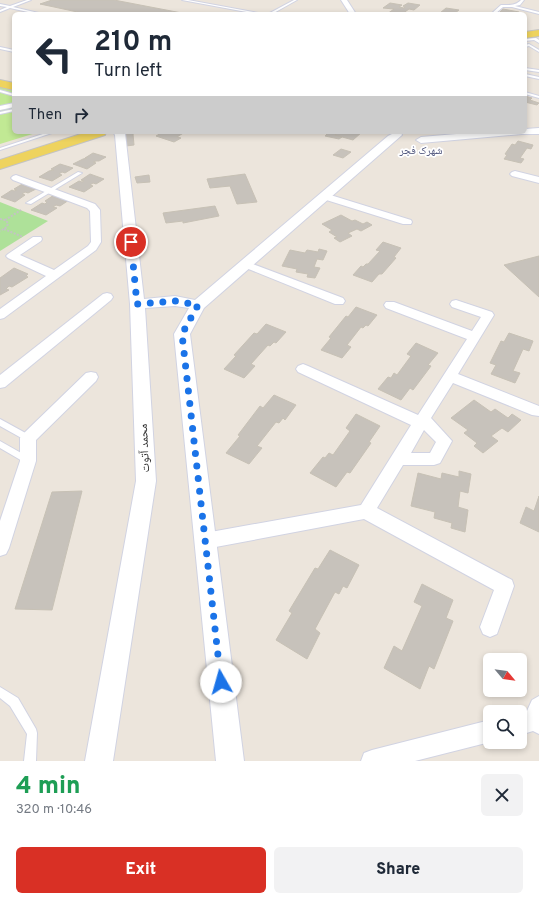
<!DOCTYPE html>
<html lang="en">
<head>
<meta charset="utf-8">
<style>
  body { margin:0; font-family:Overpass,"Noto Naskh Arabic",sans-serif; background:#f2f2f3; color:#1f2937; height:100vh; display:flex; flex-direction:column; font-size:15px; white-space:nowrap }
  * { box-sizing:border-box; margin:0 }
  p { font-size:13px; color:#747a83 }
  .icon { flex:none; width:22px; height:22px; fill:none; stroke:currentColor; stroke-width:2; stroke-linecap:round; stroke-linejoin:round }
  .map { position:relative; height:761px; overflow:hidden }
  .panel { display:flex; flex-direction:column; background:#fff; flex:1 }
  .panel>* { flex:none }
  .hud { position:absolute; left:12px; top:12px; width:515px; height:122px; border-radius:6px; box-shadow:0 2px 6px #0003; background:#fff; color:#1f2937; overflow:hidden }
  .needle { width:26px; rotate:119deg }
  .tools { position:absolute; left:483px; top:653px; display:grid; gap:8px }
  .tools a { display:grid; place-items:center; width:44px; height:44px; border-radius:6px; background:#fff; box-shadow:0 2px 6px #0003; font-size:20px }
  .pin { position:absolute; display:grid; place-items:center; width:34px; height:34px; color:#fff; margin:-17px; border:2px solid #fff; border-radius:50%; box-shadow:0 1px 4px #0007 }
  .me { position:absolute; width:44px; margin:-22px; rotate:353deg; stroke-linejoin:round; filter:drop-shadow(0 0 3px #0008) }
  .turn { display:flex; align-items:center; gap:14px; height:84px; padding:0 16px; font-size:18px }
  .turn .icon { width:52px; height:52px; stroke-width:2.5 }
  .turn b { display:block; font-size:28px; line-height:34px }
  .then { display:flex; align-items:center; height:38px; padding:0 16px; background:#0003; gap:8px; font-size:15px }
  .round { display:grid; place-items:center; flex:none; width:42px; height:42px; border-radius:6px; background:#f2f2f3 }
  .head { display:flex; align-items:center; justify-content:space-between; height:68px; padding:0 16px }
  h1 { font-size:24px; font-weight:800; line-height:30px; color:#1e9e55 }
  .cta { display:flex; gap:8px; margin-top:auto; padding:8px 16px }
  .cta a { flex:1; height:46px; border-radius:6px; background:#d93025; color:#fff; font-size:16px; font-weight:800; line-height:46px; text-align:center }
  .cta a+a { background:#f2f2f3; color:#1f2937 }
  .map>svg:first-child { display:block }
</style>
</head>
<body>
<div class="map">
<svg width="539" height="761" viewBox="0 0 539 761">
  <rect width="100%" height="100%" fill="#ece5dc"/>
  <!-- green -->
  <polygon fill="#aee199" points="0,202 48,221 0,251"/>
  <!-- pitch -->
  <polygon fill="#c1e994" points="0,86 14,89 14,132 39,132 0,144"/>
  <!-- building -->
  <g fill="#c7c2bb" stroke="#c7c1b5">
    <polygon points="52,0 114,0 187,14 87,14 40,4"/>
    <polygon points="390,3 402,5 399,7 404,8 405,7 403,6 408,3 420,5 414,10 409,9 402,14 387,14 394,9 383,8"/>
    <polygon points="446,8 459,10 455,13 466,14 444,14 440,13"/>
    <polygon points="503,9 519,12 517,14 498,14"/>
    <polygon points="525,96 532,98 530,100 539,103 537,105 525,102"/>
    <polygon points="125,132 136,132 133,134 134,145 126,146"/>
    <polygon points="163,132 166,133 185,132 177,137 181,138 174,142 156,136"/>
    <polygon points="324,132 338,132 335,135 342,137 339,139 325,136 328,133"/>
    <polygon points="338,132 362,132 353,140 335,135"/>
    <polygon points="518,141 533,145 531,149 527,148 520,158 524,159 521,163 504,159 507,155 505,154 512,144 515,145"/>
    <polygon points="341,149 351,152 343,158 333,155"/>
    <polygon points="93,153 106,157 99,161 96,161 93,162 96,163 87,169 73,164 83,159 87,158 85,158"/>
    <polygon points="60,164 73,168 65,173 62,172 59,174 62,175 52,181 39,177 49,171 54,170 51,169"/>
    <polygon points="90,174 104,179 96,184 93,183 90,185 93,186 84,192 69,187 79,181 82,182 84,181 81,180"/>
    <polygon points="245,174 257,202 237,204 230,186 210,188 207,179"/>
    <polygon points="149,175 150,182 137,183 135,177"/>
    <polygon points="24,183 38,188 28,193 25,192 22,194 25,195 15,202 1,197 12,190 14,191 17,190 14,189"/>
    <polygon points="54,195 69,200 60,206 56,205 53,207 57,208 46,215 31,210 42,203 45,204 47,202 45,201"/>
    <polygon points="215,206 219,216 183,223 183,221 166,223 163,213"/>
    <polygon points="341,215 352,221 355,220 363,224 367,222 372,225 361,231 357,229 348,233 352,236 340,242 334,238 337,237 329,232 332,230 322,224"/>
    <polygon points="383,242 401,248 394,257 396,258 382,274 379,274 372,282 353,275 361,266 363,267 366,264 368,264 380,251 376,250"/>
    <polygon points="319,249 327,251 323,260 317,259 314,267 320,268 315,278 307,277 308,274 296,272 297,269 282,266 290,250 305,253 307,250 318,252"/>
    <polygon points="539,256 539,297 504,265"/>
    <polygon points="14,268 28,274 26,276 28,277 12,287 9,286 6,289 9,290 0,295 0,278"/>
    <polygon points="356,307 377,315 368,326 366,325 363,328 361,327 347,345 351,347 342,358 321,350 331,338 329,337 346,316 348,317"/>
    <polygon points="266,324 286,332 276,343 274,342 270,346 268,345 251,364 255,366 244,378 224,369 236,356 234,355 254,333 257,334"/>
    <polygon points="509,333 533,341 529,351 523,349 513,371 520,373 515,383 491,374 496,365 490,363 501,341 504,342"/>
    <polygon points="416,343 438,353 428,365 431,366 413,390 410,388 401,400 378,389 388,377 391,378 394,373 397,375 411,356 407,354"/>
    <polygon points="274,395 296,405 285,420 283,418 279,423 276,422 257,446 262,448 249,464 226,453 240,436 238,435 260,406 263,408"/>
    <polygon points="474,400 491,412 495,409 508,418 512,414 521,420 508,432 502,428 491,436 498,441 483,453 474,446 477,443 464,433 468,430 451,418"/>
    <polygon points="356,414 380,426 369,442 371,443 350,473 347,472 336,487 310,473 323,457 325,458 329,453 333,455 350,431 346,428"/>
    <polygon points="459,471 471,474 468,493 460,491 458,507 468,510 465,532 451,528 452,523 434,518 435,512 411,506 418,473 441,479 442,473 459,477"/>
    <polygon points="82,491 52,610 15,609 52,492"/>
    <polygon points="539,496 539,532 520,523 526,507 534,511"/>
    <polygon points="330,550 359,565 347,588 343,586 339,594 335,592 315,629 320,633 307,659 276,640 292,613 289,611 315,568 318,569"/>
    <polygon points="422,584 453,600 446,618 453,621 434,669 429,666 420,689 384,668 394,646 402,651 422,606 414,602"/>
  </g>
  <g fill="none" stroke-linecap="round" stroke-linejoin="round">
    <!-- service casing -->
    <g stroke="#d1d3e2" stroke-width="2">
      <g id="service">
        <polygon points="27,0 31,0 13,7 43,14 37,14 10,8 0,12 0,10 7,7 0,6 0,4 10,6"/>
        <polygon points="182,0 188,0 264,14 257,14"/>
        <polygon points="294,0 297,0 272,14 268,14"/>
        <path d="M 521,0 L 524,0 L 520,5 L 515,6 L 539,12 L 539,14 L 512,7 L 503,7 L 495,14 L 491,14 L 501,5 C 509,5 515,6 521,0 Z"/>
        <polygon points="536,38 539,40 539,43 534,40 525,41 525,39"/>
        <polygon points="529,44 539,50 539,52 529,46 525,47 525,45"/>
        <polygon points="0,47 14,50 14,52 0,49"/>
        <polygon points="525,68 539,70 539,72 525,70"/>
        <polygon points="525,74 539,77 539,79 525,76"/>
        <polygon points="0,90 14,94 14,96 0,92"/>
        <polygon points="525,92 539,96 539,98 525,94"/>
        <polygon points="14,109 14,111 0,114 0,112"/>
        <polygon points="49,132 55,132 0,150 0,148"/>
        <polygon points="78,172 82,173 31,204 26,203"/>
        <polygon points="0,419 31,436 32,438 31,440 28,441 25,440 0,426"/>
        <polygon points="0,441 30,458 31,460 30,462 27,463 24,462 0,448"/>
        <polygon points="0,687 18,698 36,729 37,733 36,761 24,761 27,734 10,706 0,698"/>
      </g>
    </g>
    <!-- minor casing -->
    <g stroke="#d1d3e2" stroke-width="2">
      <g id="minor">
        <polygon points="341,0 347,0 356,14 350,14"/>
        <polygon points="14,103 14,107 0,110 0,106"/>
        <polygon points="515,171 539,177 539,183 512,176 510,174 512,172"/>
        <polygon points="16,175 95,204 100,210 101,242 96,250 4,318 0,319 0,309 46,276 8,258 6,256 8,254 33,237 41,237 42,239 41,241 20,255 54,270 88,246 91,242 90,211 87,208 13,180 11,178 13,176"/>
        <polygon points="324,193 411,220 412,222 411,224 403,224 320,198 319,196"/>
        <polygon points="245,261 343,298 345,301 343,304 335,304 241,266 239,264 241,262"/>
        <polygon points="107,293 111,294 113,297 111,300 5,387 0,388 0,375 103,294"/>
        <path d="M 456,300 L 492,312 L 494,315 L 458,374 L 539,406 L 539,416 L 532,415 L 453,383 L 431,418 L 452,441 L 440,463 L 434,465 L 403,465 L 377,508 L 512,580 L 514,586 L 497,634 L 490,637 L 483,634 L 480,627 L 494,590 L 364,519 L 205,549 L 199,547 L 196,541 L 199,535 L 205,533 L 361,505 L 411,425 L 298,372 L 296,369 L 298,366 L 303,364 L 308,366 L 418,415 L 467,339 L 386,308 L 384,305 L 386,302 L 394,302 L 472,331 L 481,317 L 452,307 L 450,304 L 452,301 ZM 424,430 L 436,442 L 430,453 L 411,453 Z"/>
        <polygon points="91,372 96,373 98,377 96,381 36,440 36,461 9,548 6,554 0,556 0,521 20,461 20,438 23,434 86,373"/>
        <polygon points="539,696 539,734 533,731 520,735 520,713 527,711 532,700"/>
        <polygon points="490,720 490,742 415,761 361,761 364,753 372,750"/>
      </g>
    </g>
    <!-- tertiary casing -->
    <g stroke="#d1d3e2" stroke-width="2">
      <g id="tertiary">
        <polygon points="539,128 539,134 522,134 421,143 416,140 421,137 480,132 525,132 525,129"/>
        <polygon points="113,132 125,133 144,299 175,296 195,300 388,136 396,132 401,133 402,135 204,308 190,334 244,761 216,761 174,334 189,308 175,306 145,308 156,481 113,761 85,761 136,481 130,304 115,135"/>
      </g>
    </g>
    <!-- primary casing -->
    <g stroke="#c3c3c3" stroke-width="2">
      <g id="primary">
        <polygon points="539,30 539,36 525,38 525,32"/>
        <polygon points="0,80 14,83 14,90 0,87"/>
        <polygon points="87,132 106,132 105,135 0,169 0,160"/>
      </g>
    </g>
    <!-- path -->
    <g stroke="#c3c3c3" stroke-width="2" stroke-dasharray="2 1.5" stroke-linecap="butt">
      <polyline points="0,219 5,220 8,223 7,227 0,231"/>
      <polyline points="5,220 21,210"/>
      <polyline points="4,229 23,237"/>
    </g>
    <!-- service -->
    <use href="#service" fill="#fff" fill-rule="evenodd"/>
    <!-- minor -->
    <use href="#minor" fill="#fff" fill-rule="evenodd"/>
    <!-- tertiary -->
    <use href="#tertiary" fill="#fff" fill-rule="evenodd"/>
    <!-- primary -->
    <use href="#primary" fill="#eed35e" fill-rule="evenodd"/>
  </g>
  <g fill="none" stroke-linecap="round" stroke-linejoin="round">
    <!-- route -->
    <polyline stroke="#1a73e8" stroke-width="7" stroke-dasharray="0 12.6" points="131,242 137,304 175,301 198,305 182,334 221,682"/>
  </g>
  <g text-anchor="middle" stroke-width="3.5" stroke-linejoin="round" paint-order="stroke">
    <!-- far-neighbourhood labels -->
    <g font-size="11" fill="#4b5179" stroke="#fff">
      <text x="421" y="154">شهرک فجر</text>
    </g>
    <!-- street labels -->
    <g font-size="12" fill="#2a2a2a" stroke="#fff">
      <text transform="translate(144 448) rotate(-93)" y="4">محمد آتوت</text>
    </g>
  </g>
</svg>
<div class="tools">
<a><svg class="needle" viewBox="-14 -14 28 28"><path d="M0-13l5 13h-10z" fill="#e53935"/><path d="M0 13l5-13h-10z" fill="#747a83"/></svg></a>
<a><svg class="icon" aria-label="search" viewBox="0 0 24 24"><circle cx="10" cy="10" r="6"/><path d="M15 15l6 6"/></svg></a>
</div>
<div class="pin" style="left:131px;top:242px;background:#d93025"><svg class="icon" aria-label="arrive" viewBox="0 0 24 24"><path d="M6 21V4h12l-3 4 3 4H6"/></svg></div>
<svg class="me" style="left:221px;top:682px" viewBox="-20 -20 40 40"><circle r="19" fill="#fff"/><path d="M0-13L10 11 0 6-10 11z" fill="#1a73e8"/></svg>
<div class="hud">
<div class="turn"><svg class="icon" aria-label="left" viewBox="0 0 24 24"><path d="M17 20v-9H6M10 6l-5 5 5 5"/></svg><div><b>210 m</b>Turn left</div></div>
<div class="then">Then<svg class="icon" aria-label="right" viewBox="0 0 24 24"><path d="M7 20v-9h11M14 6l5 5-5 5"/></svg></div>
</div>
</div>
<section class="panel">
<div class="head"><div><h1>4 min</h1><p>320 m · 10:46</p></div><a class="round"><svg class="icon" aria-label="close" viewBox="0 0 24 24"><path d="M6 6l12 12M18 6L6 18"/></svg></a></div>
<div class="cta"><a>Exit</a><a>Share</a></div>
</section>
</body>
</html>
